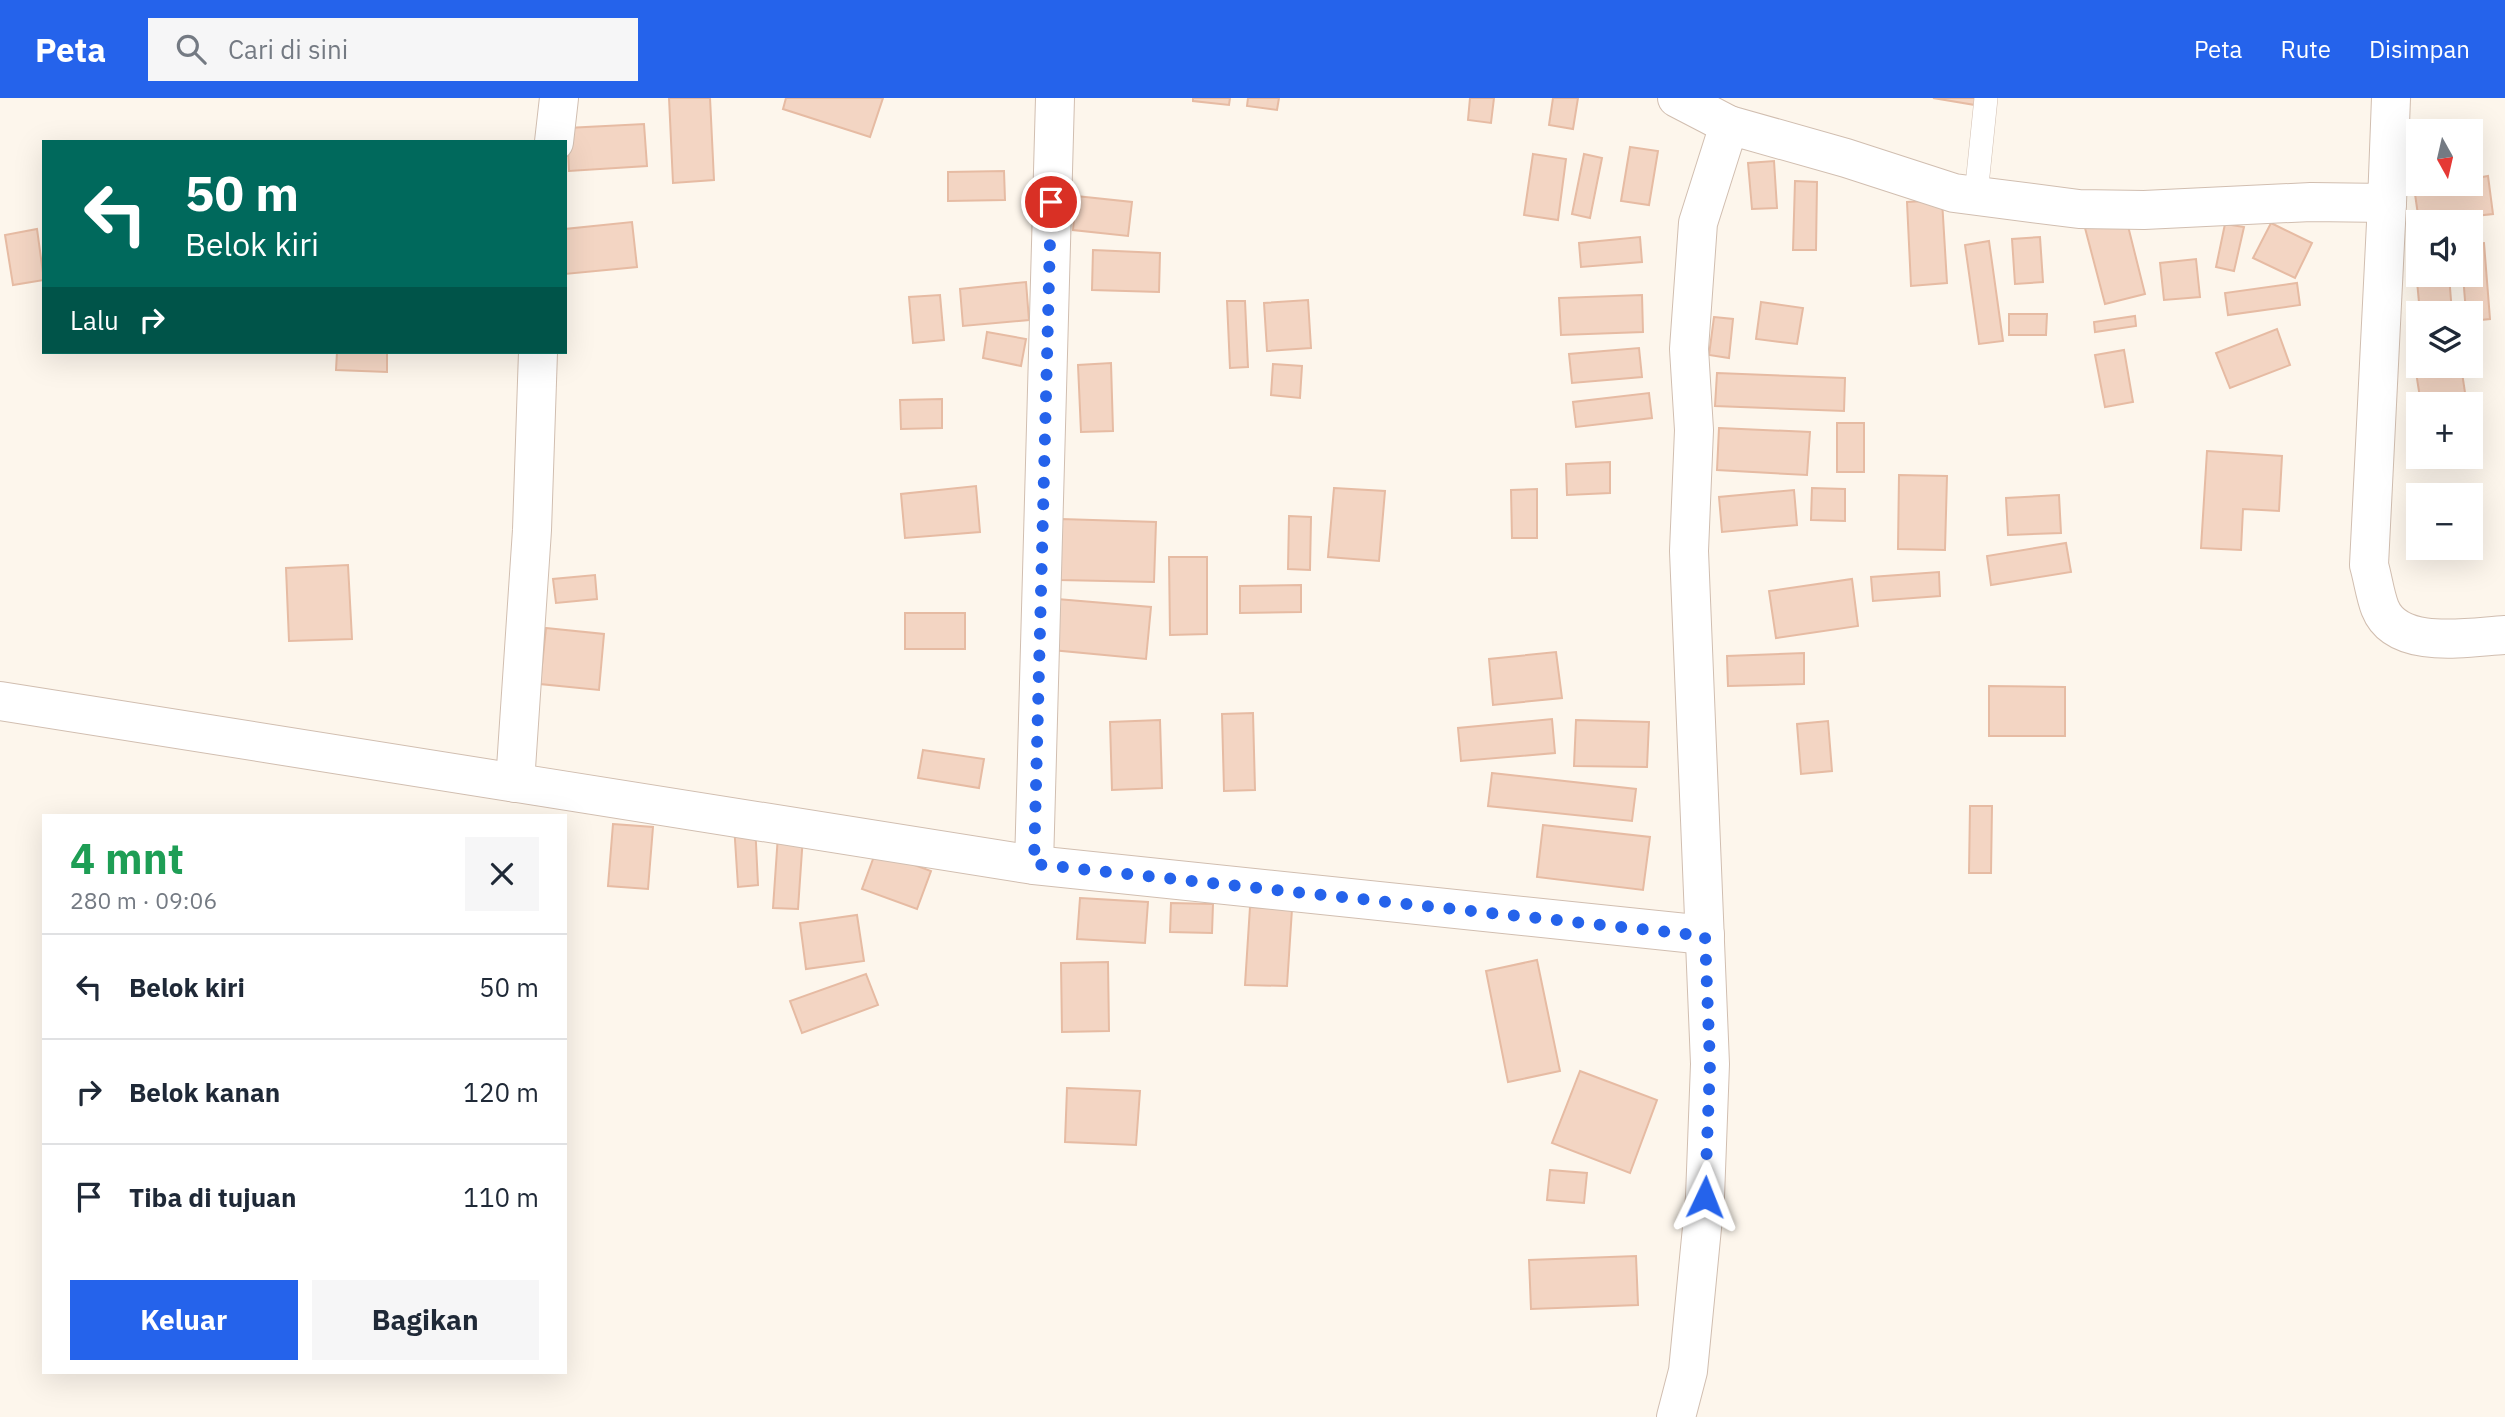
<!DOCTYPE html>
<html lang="id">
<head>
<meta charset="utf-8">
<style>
  body { margin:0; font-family:"IBM Plex Sans",sans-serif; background:#f6f6f7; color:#1f2937; height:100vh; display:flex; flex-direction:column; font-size:26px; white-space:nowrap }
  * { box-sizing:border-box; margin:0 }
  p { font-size:23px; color:#747a83 }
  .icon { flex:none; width:38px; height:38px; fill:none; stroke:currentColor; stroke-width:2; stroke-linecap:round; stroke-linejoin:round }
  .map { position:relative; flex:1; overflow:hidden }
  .panel { position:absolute; left:42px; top:716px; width:525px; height:560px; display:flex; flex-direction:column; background:#fff; border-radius:0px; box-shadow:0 7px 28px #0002 }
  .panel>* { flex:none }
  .top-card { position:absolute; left:42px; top:42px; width:525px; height:214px; border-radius:0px; box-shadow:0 7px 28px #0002; background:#00695c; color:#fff; overflow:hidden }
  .needle { width:46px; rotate:172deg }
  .buttons { position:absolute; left:2406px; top:21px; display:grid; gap:14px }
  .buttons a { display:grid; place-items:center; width:77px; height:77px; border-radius:0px; background:#fff; box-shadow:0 7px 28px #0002; font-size:35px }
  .pin { position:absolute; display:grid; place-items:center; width:60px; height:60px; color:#fff; margin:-30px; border:4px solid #fff; border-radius:50%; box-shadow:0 2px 7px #0007 }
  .me { position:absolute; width:77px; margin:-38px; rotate:2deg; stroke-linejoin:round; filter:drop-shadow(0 0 5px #0008) }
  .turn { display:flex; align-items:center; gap:24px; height:147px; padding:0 28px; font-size:32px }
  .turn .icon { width:91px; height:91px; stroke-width:2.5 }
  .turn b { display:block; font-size:49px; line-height:60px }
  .then { display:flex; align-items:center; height:66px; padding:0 28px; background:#0003; gap:14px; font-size:26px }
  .round { display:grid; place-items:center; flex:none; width:74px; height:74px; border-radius:0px; background:#f6f6f7 }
  .summary { display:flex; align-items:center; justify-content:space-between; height:119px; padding:0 28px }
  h1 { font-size:42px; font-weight:800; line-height:52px; color:#1e9e55 }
  .primary-button { display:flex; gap:14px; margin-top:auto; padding:14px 28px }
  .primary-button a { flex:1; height:80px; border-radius:0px; background:#2563eb; color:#fff; font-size:28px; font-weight:800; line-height:80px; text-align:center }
  .primary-button a+a { background:#f6f6f7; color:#1f2937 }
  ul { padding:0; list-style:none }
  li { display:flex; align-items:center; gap:21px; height:105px; padding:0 28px; border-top:2px solid #e0e1e3 }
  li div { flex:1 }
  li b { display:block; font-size:26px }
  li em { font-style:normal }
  header { display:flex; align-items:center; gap:42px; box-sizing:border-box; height:98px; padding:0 35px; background:#2563eb; color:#fff }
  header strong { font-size:33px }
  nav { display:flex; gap:38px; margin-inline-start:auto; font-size:24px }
  .search { width:490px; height:63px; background:#f6f6f7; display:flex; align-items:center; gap:18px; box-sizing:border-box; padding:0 24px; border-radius:0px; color:#747a83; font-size:26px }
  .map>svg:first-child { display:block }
</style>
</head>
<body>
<header>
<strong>Peta</strong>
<div class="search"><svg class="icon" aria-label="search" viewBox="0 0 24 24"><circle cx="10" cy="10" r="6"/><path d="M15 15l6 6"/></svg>Cari di sini</div>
<nav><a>Peta</a><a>Rute</a><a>Disimpan</a></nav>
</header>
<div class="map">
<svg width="2505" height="1319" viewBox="0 0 2505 1319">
  <rect width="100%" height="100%" fill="#fdf6ec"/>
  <!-- building -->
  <g fill="#f3d5c3" stroke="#e6bba3" stroke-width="2">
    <polygon points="669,0 710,0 714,82 673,85"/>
    <polygon points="786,0 883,0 870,39 783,11"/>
    <polygon points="1193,0 1230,0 1229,7 1193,3"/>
    <polygon points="1248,0 1279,0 1277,12 1247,8"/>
    <polygon points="1470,0 1494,0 1491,25 1468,22"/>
    <polygon points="1553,0 1578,0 1573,31 1549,27"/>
    <polygon points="1933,0 1976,0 1975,7"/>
    <polygon points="644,26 647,68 569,73 567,30"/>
    <polygon points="2418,44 2418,69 2413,69 2410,45"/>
    <polygon points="1630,49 1658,53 1649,107 1621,103"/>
    <polygon points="1533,56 1566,61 1558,122 1524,117"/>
    <polygon points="1584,56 1602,60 1590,120 1572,116"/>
    <polygon points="1774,63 1777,110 1752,111 1748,65"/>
    <polygon points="1004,73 1005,102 948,103 948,74"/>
    <polygon points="2488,78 2493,116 2419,124 2414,89 2435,86 2471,86 2471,81"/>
    <polygon points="1795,83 1817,84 1816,152 1793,152"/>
    <polygon points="1076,98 1132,104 1128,138 1073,132"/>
    <polygon points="1942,102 1947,185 1911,188 1907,104"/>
    <polygon points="2126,120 2145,196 2105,206 2085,130"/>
    <polygon points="632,124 637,169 565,176 565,131"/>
    <polygon points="2271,125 2312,145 2295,180 2253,160"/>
    <polygon points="2225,126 2244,129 2234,173 2216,169"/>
    <polygon points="37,131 44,182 13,187 5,137"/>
    <polygon points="1640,139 1642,164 1581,169 1579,145"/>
    <polygon points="2040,139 2043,184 2015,186 2012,141"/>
    <polygon points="1989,143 2003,243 1979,246 1965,147"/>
    <polygon points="2484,145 2490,221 2471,223 2471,215 2466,215 2463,177 2471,177 2471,146"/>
    <polygon points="2414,151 2418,151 2418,177 2449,177 2452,215 2420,215"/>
    <polygon points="1093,152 1160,155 1159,194 1092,192"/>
    <polygon points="2196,161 2200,199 2164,202 2160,165"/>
    <polygon points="1026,184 1029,222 963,228 960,191"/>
    <polygon points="2297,185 2300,207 2228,217 2225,195"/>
    <polygon points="940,197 944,242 913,245 909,199"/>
    <polygon points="1642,197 1643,234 1561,237 1559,200"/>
    <polygon points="1308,202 1311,250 1267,253 1264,205"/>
    <polygon points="1227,203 1245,203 1248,269 1230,270"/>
    <polygon points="1761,204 1803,210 1797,246 1756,241"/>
    <polygon points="2009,216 2047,216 2046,237 2009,237"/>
    <polygon points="2135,218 2136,228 2095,234 2094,224"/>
    <polygon points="1714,219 1733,221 1729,260 1709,257"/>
    <polygon points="2277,231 2290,267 2230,290 2216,255"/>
    <polygon points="987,234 1026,241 1021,268 983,260"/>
    <polygon points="2418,235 2418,250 2411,251 2410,236"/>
    <polygon points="1639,250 1642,279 1572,285 1569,256"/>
    <polygon points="2124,252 2133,304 2105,309 2095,257"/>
    <polygon points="337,254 387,254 387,274 336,272"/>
    <polygon points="1111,265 1113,333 1081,334 1078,267"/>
    <polygon points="1273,266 1302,268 1300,300 1271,297"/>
    <polygon points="2415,268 2461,268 2466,301 2421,306"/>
    <polygon points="1717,275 1845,280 1844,313 1715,308"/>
    <polygon points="1649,295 1652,320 1576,329 1573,304"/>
    <polygon points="942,301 942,330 901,331 900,302"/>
    <rect x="1837" y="325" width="27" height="49"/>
    <polygon points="1719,330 1810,334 1807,377 1717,372"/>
    <polygon points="2207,353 2282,358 2279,413 2243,411 2241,452 2201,450"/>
    <polygon points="1610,364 1610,395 1567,397 1566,366"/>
    <polygon points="1899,377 1947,378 1945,452 1898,451"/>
    <polygon points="976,388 980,434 905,440 901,396"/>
    <polygon points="1334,390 1385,393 1379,463 1328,459"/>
    <polygon points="1812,390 1845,391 1845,423 1811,422"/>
    <polygon points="1537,391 1537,440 1512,440 1511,392"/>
    <polygon points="1794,392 1797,427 1722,434 1719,399"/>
    <polygon points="2059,397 2061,435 2008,437 2006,400"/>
    <polygon points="1289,418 1311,419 1310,472 1288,471"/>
    <polygon points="1061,421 1156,424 1154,484 1059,482"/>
    <polygon points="2066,445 2071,474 1991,487 1987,458"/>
    <polygon points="1169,459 1207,459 1207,536 1170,537"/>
    <polygon points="348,467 352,541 289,543 286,470"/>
    <polygon points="1939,474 1940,498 1873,503 1871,479"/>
    <polygon points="595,477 597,501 556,505 553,481"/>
    <polygon points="1852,481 1858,528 1776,540 1769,493"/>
    <polygon points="1301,487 1301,514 1240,515 1240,488"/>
    <polygon points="1057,501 1151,509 1146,561 1052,552"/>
    <rect x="905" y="515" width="60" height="36"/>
    <polygon points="546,530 604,536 599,592 540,586"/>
    <polygon points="1556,554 1562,600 1493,607 1489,561"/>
    <polygon points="1804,555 1804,586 1728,588 1727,558"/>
    <polygon points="1989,588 2065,589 2065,638 1989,638"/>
    <polygon points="1253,615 1255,692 1224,693 1222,616"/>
    <polygon points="1552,621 1555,655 1461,663 1458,630"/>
    <polygon points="1160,622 1162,690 1112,692 1110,624"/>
    <polygon points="1576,622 1649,624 1647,669 1574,668"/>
    <polygon points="1828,623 1832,673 1801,676 1797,626"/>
    <polygon points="923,652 984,661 979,690 918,680"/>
    <polygon points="1492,675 1636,691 1632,723 1488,708"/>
    <polygon points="1970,708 1992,708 1991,775 1969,775"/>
    <polygon points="755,725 758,787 738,789 734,726"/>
    <polygon points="613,726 653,729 648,791 608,788"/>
    <polygon points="1543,727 1650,739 1643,792 1537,779"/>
    <polygon points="778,737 803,738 798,811 773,810"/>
    <polygon points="876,753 931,773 917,811 862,791"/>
    <polygon points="1080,800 1148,804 1145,845 1077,841"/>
    <polygon points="1171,805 1213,806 1212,835 1170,834"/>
    <polygon points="1250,809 1292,811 1287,888 1245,887"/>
    <polygon points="857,817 864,863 806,871 800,825"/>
    <polygon points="1537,862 1560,973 1508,984 1486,873"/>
    <polygon points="1108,864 1109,933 1062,934 1061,865"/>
    <polygon points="866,876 878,907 802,935 790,903"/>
    <polygon points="1580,973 1657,1002 1630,1075 1552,1045"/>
    <polygon points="1067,990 1140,993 1136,1047 1065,1044"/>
    <polygon points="1550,1072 1587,1075 1584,1105 1547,1102"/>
    <polygon points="1636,1158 1638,1207 1531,1211 1529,1162"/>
  </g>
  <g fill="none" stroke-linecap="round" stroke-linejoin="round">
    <!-- service casing -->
    <g stroke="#d1beb0" stroke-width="24">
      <polyline id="service" points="1976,97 1986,0"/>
    </g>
    <!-- minor casing -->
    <g stroke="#d1beb0" stroke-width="40">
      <g id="minor">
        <polyline points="1677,0 1729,27"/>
        <polyline points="554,44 559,0"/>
        <path d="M 2387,105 L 2369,467 C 2373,481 2375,497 2380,510 C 2397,553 2469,539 2505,537"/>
        <polyline points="0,603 1034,767 1705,837"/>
        <polyline points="515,685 532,432 538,254"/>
        <polyline points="1034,767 1055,0"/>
      </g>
    </g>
    <!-- tertiary casing -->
    <g stroke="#d1beb0" stroke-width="40">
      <polyline id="tertiary" points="1676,1319 1688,1273 1705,1099 1710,966 1689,453 1694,332 1689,251 1698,125 1729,27 1846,60 1954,95 2079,111 2144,112 2311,104 2387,105 2391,0"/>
    </g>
    <!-- service -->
    <use href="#service" stroke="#fff" stroke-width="23"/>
    <!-- minor -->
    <use href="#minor" stroke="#fff" stroke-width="38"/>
    <!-- tertiary -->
    <use href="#tertiary" stroke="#fff" stroke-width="38"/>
  </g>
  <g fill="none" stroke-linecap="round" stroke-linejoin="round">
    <!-- route -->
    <polyline stroke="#2563eb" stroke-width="12" stroke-dasharray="0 21.6" points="1051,104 1034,766 1705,838 1710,966 1705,1099"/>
  </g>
</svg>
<div class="buttons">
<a><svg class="needle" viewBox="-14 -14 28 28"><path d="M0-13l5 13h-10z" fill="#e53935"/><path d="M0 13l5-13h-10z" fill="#747a83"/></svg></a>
<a><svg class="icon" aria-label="sound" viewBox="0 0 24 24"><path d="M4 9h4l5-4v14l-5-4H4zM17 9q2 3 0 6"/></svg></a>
<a><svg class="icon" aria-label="layers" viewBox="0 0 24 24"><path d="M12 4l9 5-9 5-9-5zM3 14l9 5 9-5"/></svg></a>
<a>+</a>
<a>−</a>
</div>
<div class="pin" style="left:1051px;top:104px;background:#d93025"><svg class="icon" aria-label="arrive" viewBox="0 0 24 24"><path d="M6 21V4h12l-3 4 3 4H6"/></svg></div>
<svg class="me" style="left:1705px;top:1099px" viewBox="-20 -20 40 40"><path d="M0-17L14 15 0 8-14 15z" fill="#2563eb" stroke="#fff" stroke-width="4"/></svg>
<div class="top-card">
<div class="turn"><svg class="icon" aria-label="left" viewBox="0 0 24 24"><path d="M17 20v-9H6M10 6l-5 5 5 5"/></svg><div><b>50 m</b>Belok kiri</div></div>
<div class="then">Lalu<svg class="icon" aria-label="right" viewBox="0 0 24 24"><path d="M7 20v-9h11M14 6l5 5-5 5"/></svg></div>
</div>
<section class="panel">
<div class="summary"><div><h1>4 mnt</h1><p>280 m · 09:06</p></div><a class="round"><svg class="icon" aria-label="close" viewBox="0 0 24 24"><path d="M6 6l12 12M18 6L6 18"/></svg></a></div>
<ul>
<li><svg class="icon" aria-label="left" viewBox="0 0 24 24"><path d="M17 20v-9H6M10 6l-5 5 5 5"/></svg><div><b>Belok kiri</b></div><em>50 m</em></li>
<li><svg class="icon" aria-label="right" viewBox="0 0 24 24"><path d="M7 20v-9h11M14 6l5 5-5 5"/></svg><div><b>Belok kanan</b></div><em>120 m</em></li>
<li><svg class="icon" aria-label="arrive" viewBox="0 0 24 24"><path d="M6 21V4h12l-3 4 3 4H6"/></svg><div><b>Tiba di tujuan</b></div><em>110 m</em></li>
</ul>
<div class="primary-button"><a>Keluar</a><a>Bagikan</a></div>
</section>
</div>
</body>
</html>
